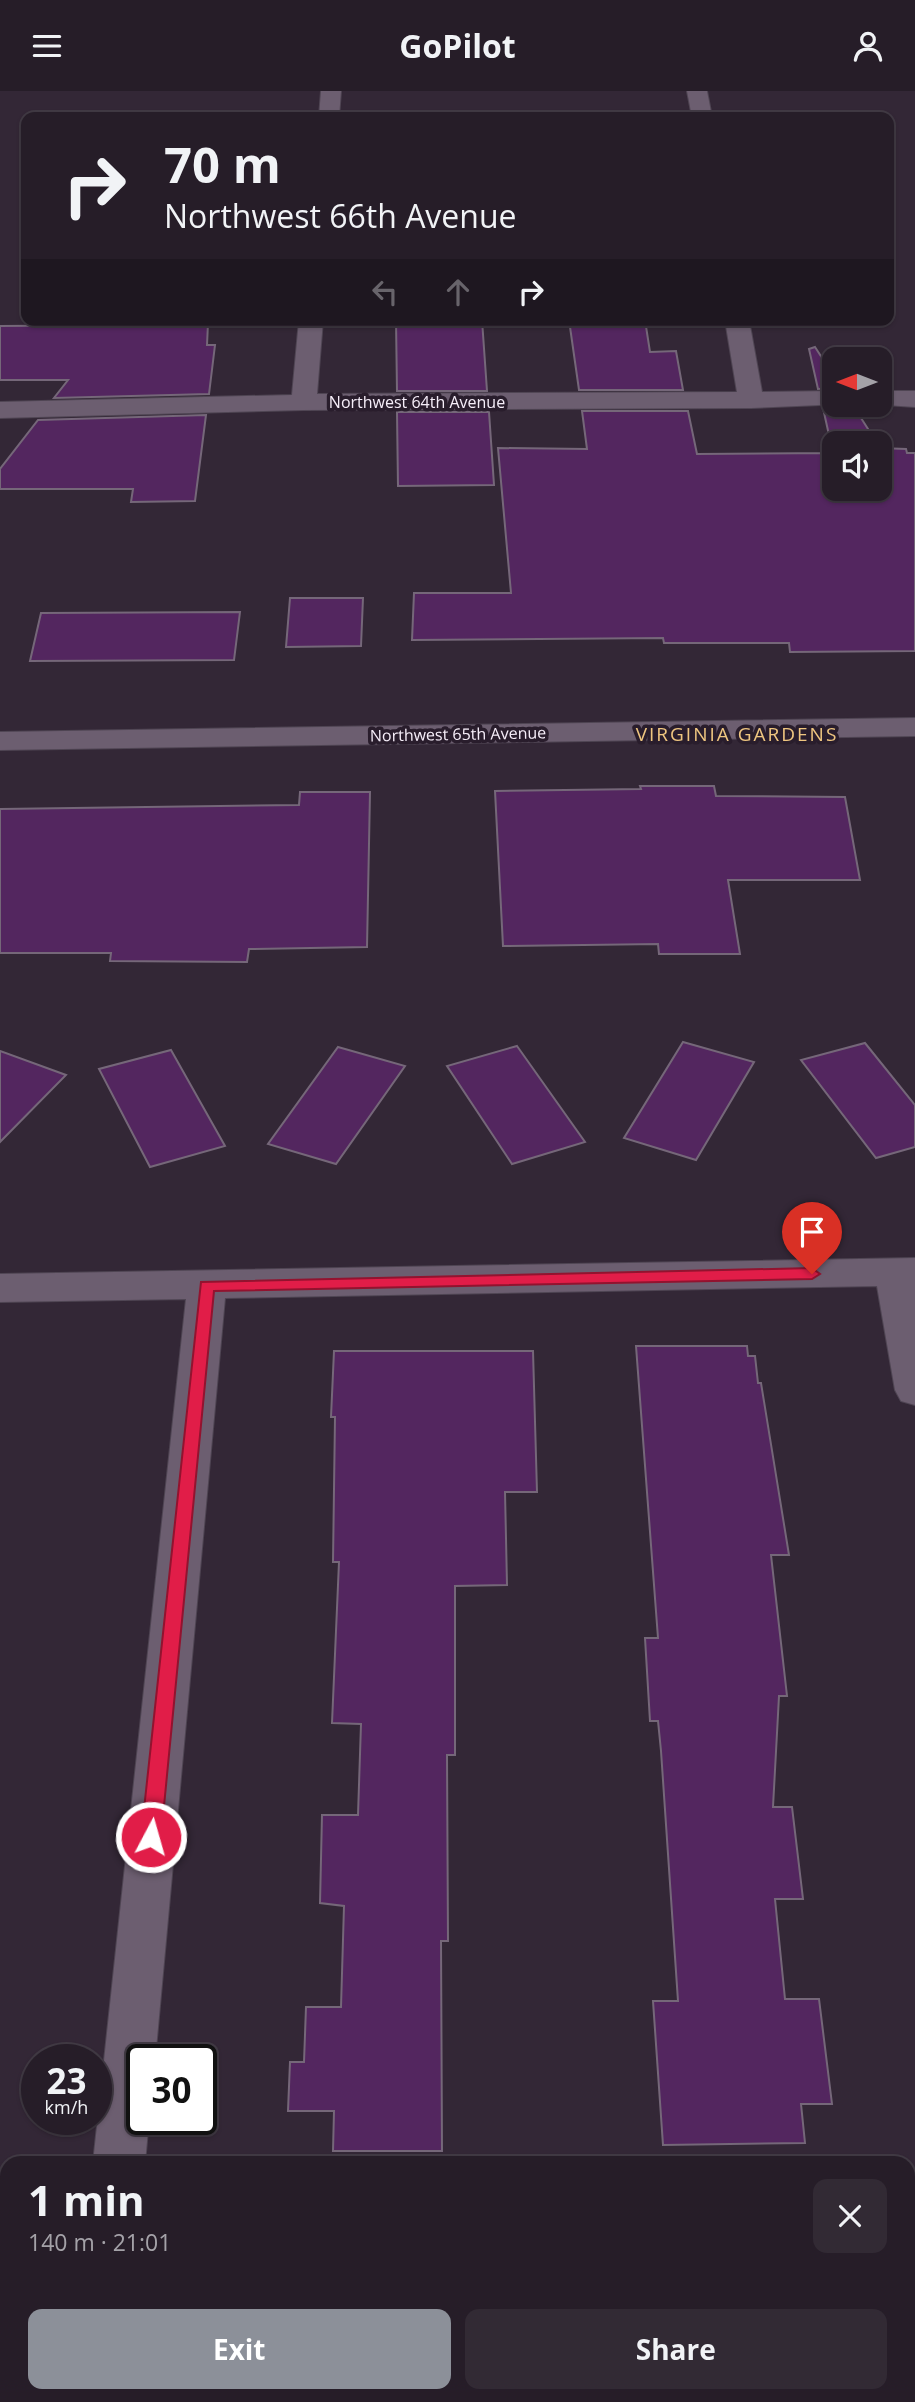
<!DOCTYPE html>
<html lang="en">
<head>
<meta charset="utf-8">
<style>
  body { margin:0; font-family:"Open Sans",sans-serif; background:#322a34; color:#f1f3f6; height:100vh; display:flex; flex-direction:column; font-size:26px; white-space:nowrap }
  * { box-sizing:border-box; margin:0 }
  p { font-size:23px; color:#a4a2a8 }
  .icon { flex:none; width:38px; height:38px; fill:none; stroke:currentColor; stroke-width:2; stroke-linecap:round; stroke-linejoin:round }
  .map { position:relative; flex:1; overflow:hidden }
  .side { position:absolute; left:0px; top:2065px; width:915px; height:247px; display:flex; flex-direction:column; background:#261d28; border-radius:21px 21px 0 0; box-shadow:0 2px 5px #0004,0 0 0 2px #423b45 }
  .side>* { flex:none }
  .banner { position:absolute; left:21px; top:21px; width:873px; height:214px; border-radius:14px; box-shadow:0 2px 5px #0004,0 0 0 2px #423b45; background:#261d28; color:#f1f3f6; overflow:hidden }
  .needle { width:46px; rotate:270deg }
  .tools { position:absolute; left:822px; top:256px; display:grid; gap:14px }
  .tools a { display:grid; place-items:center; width:70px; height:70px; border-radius:14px; background:#261d28; box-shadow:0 2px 5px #0004,0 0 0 2px #423b45; font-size:35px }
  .speed { position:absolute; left:21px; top:1953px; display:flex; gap:14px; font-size:35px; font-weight:700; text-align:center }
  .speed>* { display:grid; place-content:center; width:91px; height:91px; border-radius:50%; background:#261d28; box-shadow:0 2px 5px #0004,0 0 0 2px #423b45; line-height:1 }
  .speed small { font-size:18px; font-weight:400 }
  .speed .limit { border:4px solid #111; border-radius:10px; background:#fff; color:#111 }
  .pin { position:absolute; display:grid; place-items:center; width:60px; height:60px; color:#fff; margin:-72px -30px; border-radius:50% 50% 50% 0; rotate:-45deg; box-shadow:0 0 7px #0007 }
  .pin .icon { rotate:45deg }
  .me { position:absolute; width:77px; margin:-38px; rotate:6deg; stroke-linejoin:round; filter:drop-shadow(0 0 5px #0008) }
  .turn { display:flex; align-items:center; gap:24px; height:147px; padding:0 28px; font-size:32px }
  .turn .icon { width:91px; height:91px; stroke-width:2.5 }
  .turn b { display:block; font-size:49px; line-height:60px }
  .lanes { display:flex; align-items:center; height:66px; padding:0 28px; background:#0003; justify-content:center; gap:35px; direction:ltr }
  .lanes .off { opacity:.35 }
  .round { display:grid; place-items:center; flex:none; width:74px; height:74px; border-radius:14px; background:#322a34 }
  .headline { display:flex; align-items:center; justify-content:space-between; height:119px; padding:0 28px }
  h1 { font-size:42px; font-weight:700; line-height:52px }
  .action { display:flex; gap:14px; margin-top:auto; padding:14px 28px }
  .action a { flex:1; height:80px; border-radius:14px; background:#8c9099; color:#fff; font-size:28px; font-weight:700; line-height:80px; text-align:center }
  .action a+a { background:#322a34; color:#f1f3f6 }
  header { display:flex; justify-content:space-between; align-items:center; height:91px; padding:0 28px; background:#261d28; font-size:32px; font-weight:700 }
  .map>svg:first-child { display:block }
</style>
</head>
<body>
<header><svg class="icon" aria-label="menu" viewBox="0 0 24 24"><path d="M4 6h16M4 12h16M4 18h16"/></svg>GoPilot<svg class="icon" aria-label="person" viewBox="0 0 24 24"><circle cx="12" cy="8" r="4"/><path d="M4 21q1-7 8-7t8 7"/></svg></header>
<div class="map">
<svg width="915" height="2311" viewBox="0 0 915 2311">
  <rect width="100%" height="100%" fill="#332736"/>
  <!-- building -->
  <g fill="#53265f" stroke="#756779" stroke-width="2">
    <polygon points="143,229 194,229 194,232 208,232 207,254 215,254 209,303 54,307 68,289 0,289 0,235 142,234"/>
    <polygon points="396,229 482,229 487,300 397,300"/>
    <polygon points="569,229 645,229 650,261 676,260 683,299 579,299"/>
    <polygon points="815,256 835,287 835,297 818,298 809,258"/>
    <polygon points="847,313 852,313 877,352 835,352 835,397 880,397 880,357 906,358 907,362 915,362 915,560 790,561 789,552 664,552 663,547 412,549 414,502 511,502 498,357 587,358 582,320 688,320 697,363 833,362 823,317"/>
    <polygon points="397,321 489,321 494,394 398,395"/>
    <polygon points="206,324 195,410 131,411 133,398 0,398 0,378 38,329"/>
    <polygon points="290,507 363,507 361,555 286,556"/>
    <polygon points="240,521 234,569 30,570 41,522"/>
    <polygon points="640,695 714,695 716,705 845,706 860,789 728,789 740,863 659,863 658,853 503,855 495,700 641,698"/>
    <polygon points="300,701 370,701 367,856 249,858 247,871 110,870 111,862 0,862 0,718 299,714"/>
    <polygon points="683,951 754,971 696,1069 624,1047"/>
    <polygon points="865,952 915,1014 915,1056 876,1067 801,969"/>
    <polygon points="517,955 585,1051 512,1073 447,975"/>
    <polygon points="338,956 405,975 336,1073 268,1053"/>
    <polygon points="171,959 225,1055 150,1076 99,978"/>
    <polygon points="0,960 66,984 0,1051"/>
    <polygon points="636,1255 747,1255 748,1265 755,1265 758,1292 761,1292 789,1464 771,1464 787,1605 779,1605 773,1716 792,1716 803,1808 775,1808 785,1908 819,1908 832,2013 801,2013 805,2052 663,2054 653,1910 678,1910 661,1660 658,1630 650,1630 645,1547 658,1547"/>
    <polygon points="334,1260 533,1260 537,1401 505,1401 507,1494 455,1495 455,1664 447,1664 448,1850 441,1850 442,2060 333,2060 334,2020 288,2020 290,1971 304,1971 306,1916 341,1916 344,1815 320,1812 322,1724 358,1724 361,1633 332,1632 339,1471 333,1471 335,1326 331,1326"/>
  </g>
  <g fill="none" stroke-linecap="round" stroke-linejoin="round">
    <!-- minor casing -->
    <g stroke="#4f4553" stroke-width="2">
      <g id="minor">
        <polygon points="321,0 341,0 339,26 319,26"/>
        <polygon points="687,0 707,0 712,26 692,26"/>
        <polygon points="299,229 323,229 317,303 737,301 725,229 749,229 762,301 835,300 835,313 844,313 751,317 304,319 0,327 0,311 292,304"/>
        <polygon points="880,300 915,300 915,316 871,313 880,313"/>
        <polygon points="915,627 915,645 0,659 0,641"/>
        <polygon points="915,1167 915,1314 901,1310 895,1299 877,1195 225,1207 155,1969 142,1969 142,2028 149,2028 145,2072 93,2072 186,1208 0,1211 0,1183"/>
        <rect x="67" y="2305" width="56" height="6"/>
      </g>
    </g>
    <!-- minor -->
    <use href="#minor" fill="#6c5e70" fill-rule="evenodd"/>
  </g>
  <!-- route -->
  <polygon fill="#e11d48" stroke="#92132f" stroke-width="2" points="812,1177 820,1183 812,1188 214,1200 161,1746 158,1752 151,1755 144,1752 141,1746 201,1191"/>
  <g text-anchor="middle" stroke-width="7" stroke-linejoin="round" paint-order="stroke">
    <!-- far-street labels -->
    <g font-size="16" fill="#f6eef9" stroke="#291d2c">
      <text x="417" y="317">Northwest 64th Avenue</text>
      <text transform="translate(458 643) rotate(-1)" y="6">Northwest 65th Avenue</text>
    </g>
    <!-- far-quarter labels -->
    <g font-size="19" letter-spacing="2" fill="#efc680" stroke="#291d2c">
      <text x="737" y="650">VIRGINIA GARDENS</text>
    </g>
  </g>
</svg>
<div class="tools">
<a><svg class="needle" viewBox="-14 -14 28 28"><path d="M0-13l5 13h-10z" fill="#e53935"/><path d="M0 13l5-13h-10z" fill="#a4a2a8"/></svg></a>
<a><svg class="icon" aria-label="sound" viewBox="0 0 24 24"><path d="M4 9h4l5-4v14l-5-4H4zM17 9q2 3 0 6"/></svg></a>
</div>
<div class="speed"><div>23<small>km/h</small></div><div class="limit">30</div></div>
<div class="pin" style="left:812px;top:1183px;background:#d93025"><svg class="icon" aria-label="arrive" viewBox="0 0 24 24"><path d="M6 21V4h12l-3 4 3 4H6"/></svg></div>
<svg class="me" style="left:151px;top:1746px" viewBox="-20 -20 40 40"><circle r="17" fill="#e11d48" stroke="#fff" stroke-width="3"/><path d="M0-11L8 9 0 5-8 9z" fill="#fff"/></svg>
<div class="banner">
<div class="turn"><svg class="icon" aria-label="right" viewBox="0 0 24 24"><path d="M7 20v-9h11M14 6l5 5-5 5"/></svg><div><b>70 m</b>Northwest 66th Avenue</div></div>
<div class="lanes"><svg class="icon off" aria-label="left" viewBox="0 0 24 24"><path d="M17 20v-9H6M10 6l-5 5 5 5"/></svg><svg class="icon off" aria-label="ahead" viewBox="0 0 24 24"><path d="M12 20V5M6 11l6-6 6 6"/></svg><svg class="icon" aria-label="right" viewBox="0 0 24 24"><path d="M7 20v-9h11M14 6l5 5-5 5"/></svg></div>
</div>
<section class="side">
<div class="headline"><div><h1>1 min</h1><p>140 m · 21:01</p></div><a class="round"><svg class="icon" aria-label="close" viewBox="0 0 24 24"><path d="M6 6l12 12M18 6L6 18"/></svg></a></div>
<div class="action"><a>Exit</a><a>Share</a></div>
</section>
</div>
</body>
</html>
